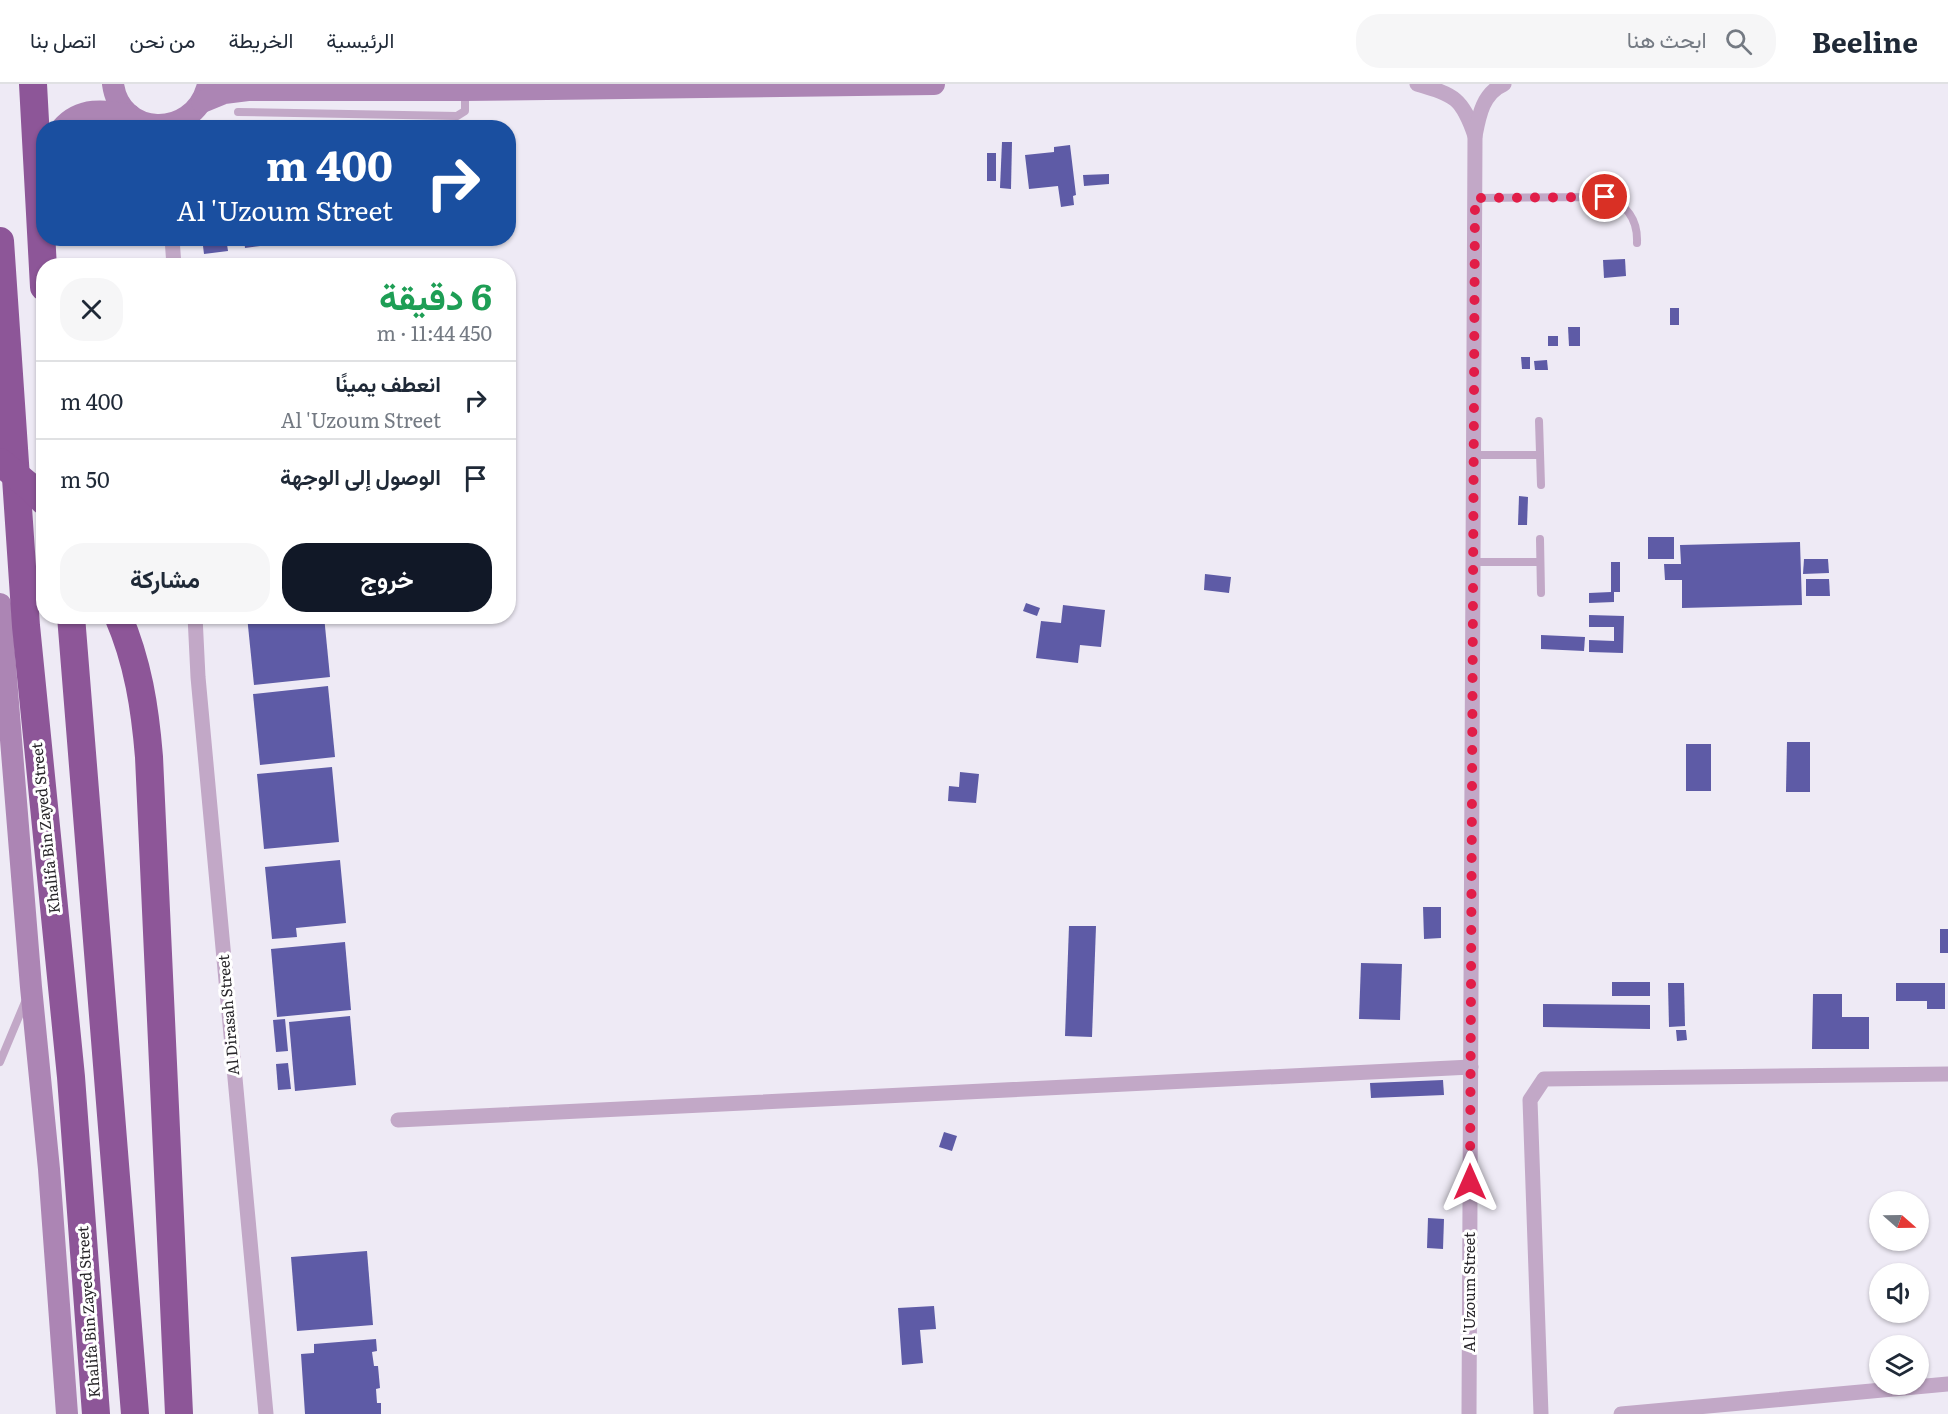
<!DOCTYPE html>
<html lang="ar">
<head>
<meta charset="utf-8">
<style>
  body { margin:0; font-family:Literata,Vazirmatn,serif; background:#f6f6f7; color:#1f2937; direction:rtl; height:100vh; display:flex; flex-direction:column; font-size:22px; white-space:nowrap }
  * { box-sizing:border-box; margin:0 }
  p { font-size:20px; color:#747a83 }
  .icon { flex:none; width:33px; height:33px; fill:none; stroke:currentColor; stroke-width:2; stroke-linecap:round; stroke-linejoin:round }
  .map { position:relative; flex:1; overflow:hidden; direction:ltr }
  .panel { position:absolute; left:36px; top:174px; width:480px; height:366px; display:flex; flex-direction:column; background:#fff; border-radius:24px; box-shadow:0 2px 4px #0004; direction:rtl }
  .panel>* { flex:none }
  .top-card { position:absolute; left:36px; top:36px; width:480px; height:126px; border-radius:24px; box-shadow:0 2px 4px #0004; direction:rtl; background:#1a4fa0; color:#fff; overflow:hidden }
  .needle { width:39px; rotate:110deg }
  .controls { position:absolute; left:1869px; top:1107px; display:grid; gap:12px }
  .controls a { display:grid; place-items:center; width:60px; height:60px; border-radius:50%; background:#fff; box-shadow:0 2px 4px #0004; font-size:30px }
  .pin { position:absolute; display:grid; place-items:center; width:51px; height:51px; color:#fff; margin:-26px; border:3px solid #fff; border-radius:50%; box-shadow:0 2px 6px #0007 }
  .me { position:absolute; width:66px; margin:-33px; rotate:0deg; stroke-linejoin:round; filter:drop-shadow(0 0 4px #0008) }
  .turn { display:flex; align-items:center; gap:21px; height:126px; padding:0 24px; font-size:27px }
  .turn .icon { width:78px; height:78px; stroke-width:2.5 }
  .turn b { display:block; font-size:42px; line-height:51px }
  .round { display:grid; place-items:center; flex:none; width:63px; height:63px; border-radius:24px; background:#f6f6f7 }
  .headline { display:flex; align-items:center; justify-content:space-between; height:102px; padding:0 24px }
  h1 { font-size:36px; font-weight:700; line-height:45px; color:#1e9e55 }
  .primary-button { display:flex; gap:12px; margin-top:auto; padding:12px 24px }
  .primary-button a { flex:1; height:69px; border-radius:24px; background:#111827; color:#fff; font-size:24px; font-weight:700; line-height:69px; text-align:center }
  .primary-button a+a { background:#f6f6f7; color:#1f2937 }
  ul { padding:0; list-style:none }
  li { display:flex; align-items:center; gap:18px; height:78px; padding:0 24px; border-top:2px solid #e0e1e3 }
  li div { flex:1 }
  li b { display:block; font-size:22px }
  li em { font-style:normal }
  header { display:flex; align-items:center; gap:36px; box-sizing:border-box; height:84px; padding:0 30px; background:#fff; border-bottom:2px solid #e0e1e3 }
  header strong { font-size:28px }
  nav { display:flex; gap:33px; margin-inline-start:auto; font-size:21px }
  .search { width:420px; height:54px; background:#f6f6f7; display:flex; align-items:center; gap:15px; box-sizing:border-box; padding:0 21px; border-radius:24px; color:#747a83; font-size:22px }
  .map>svg:first-child { display:block }
</style>
</head>
<body>
<header>
<strong>Beeline</strong>
<div class="search"><svg class="icon" aria-label="search" viewBox="0 0 24 24"><circle cx="10" cy="10" r="6"/><path d="M15 15l6 6"/></svg>ابحث هنا</div>
<nav><a>الرئيسية</a><a>الخريطة</a><a>من نحن</a><a>اتصل بنا</a></nav>
</header>
<div class="map">
<svg width="1948" height="1330" viewBox="0 0 1948 1330">
  <rect width="100%" height="100%" fill="#eeeaf5"/>
  <!-- building -->
  <g fill="#5e5ba6">
    <polygon points="1002,58 1012,58 1011,105 1000,104"/>
    <polygon points="1070,61 1076,111 1073,112 1074,121 1061,123 1058,102 1029,105 1025,71 1054,68 1054,63"/>
    <rect x="987" y="69" width="9" height="28"/>
    <polygon points="1109,90 1109,100 1084,102 1083,91"/>
    <polygon points="202,154 226,154 228,167 204,170"/>
    <polygon points="244,154 283,154 284,159 245,164"/>
    <polygon points="1625,175 1626,192 1604,194 1603,176"/>
    <rect x="1670" y="224" width="9" height="17"/>
    <polygon points="1568,243 1580,243 1580,262 1569,262"/>
    <rect x="1548" y="252" width="10" height="10"/>
    <polygon points="1521,273 1530,273 1530,285 1522,285"/>
    <polygon points="1547,276 1548,286 1535,286 1534,277"/>
    <polygon points="1519,412 1528,413 1527,441 1518,441"/>
    <rect x="1648" y="453" width="26" height="22"/>
    <polygon points="1800,458 1802,521 1682,524 1682,496 1665,496 1664,480 1681,480 1680,461"/>
    <polygon points="1804,475 1828,475 1829,489 1803,490"/>
    <polygon points="1611,478 1620,478 1620,508 1614,508 1614,518 1589,519 1589,509 1611,508"/>
    <polygon points="1205,490 1231,493 1229,509 1204,506"/>
    <polygon points="1806,495 1829,495 1830,512 1806,512"/>
    <polygon points="1026,519 1040,524 1037,532 1023,527"/>
    <polygon points="1063,521 1105,526 1101,563 1080,561 1078,579 1036,574 1041,537 1061,539"/>
    <polygon points="1589,531 1624,532 1623,569 1589,568 1589,556 1614,557 1614,543 1589,543"/>
    <polygon points="247,532 324,532 330,593 254,601"/>
    <polygon points="1541,551 1585,553 1584,567 1541,565"/>
    <polygon points="328,602 335,673 260,681 253,610"/>
    <polygon points="1787,658 1810,658 1810,708 1786,708"/>
    <rect x="1686" y="660" width="25" height="47"/>
    <polygon points="332,683 339,758 264,765 257,690"/>
    <polygon points="960,688 979,690 976,719 948,717 949,702 959,703"/>
    <polygon points="340,776 346,839 296,844 297,853 272,855 265,783"/>
    <polygon points="1423,823 1441,823 1441,854 1424,855"/>
    <polygon points="1069,842 1096,842 1092,953 1065,952"/>
    <rect x="1940" y="845" width="8" height="24"/>
    <polygon points="345,858 351,926 277,933 271,865"/>
    <polygon points="1361,879 1402,880 1400,936 1359,935"/>
    <rect x="1612" y="898" width="38" height="14"/>
    <polygon points="1668,899 1684,899 1685,942 1669,943"/>
    <polygon points="1896,899 1945,899 1945,925 1927,925 1927,917 1896,917"/>
    <polygon points="1813,910 1842,910 1842,933 1869,933 1869,965 1812,965"/>
    <polygon points="1543,920 1650,921 1650,945 1543,943"/>
    <polygon points="350,932 356,1001 295,1007 289,938"/>
    <polygon points="285,935 288,967 276,968 273,936"/>
    <polygon points="1676,946 1686,946 1687,956 1677,957"/>
    <polygon points="288,979 291,1005 278,1006 276,980"/>
    <polygon points="1443,996 1444,1011 1371,1014 1370,999"/>
    <polygon points="944,1048 957,1052 952,1067 939,1063"/>
    <polygon points="1428,1134 1444,1135 1443,1165 1427,1164"/>
    <polygon points="367,1167 373,1241 297,1247 291,1173"/>
    <polygon points="934,1222 936,1245 920,1246 923,1279 902,1281 898,1224"/>
    <polygon points="376,1255 377,1267 372,1268 374,1282 378,1282 380,1304 376,1305 377,1319 381,1319 381,1330 305,1330 301,1270 314,1269 314,1260"/>
  </g>
  <g fill="none" stroke-linecap="round" stroke-linejoin="round">
    <!-- lane -->
    <g stroke="#c2a8c7" stroke-width="8">
      <polyline points="238,28 457,32 465,27 465,9"/>
      <path d="M 1475,114 L 1605,113 C 1627,120 1638,136 1637,159"/>
      <polyline points="1539,337 1541,401"/>
      <polyline points="1474,371 1540,371"/>
      <polyline points="1540,455 1541,509"/>
      <polyline points="1473,478 1540,478"/>
      <polyline points="0,978 25,918"/>
    </g>
    <!-- street -->
    <g stroke="#c2a8c7" stroke-width="15">
      <path d="M 1417,0 C 1455,11 1462,14 1475,52"/>
      <polyline points="172,154 174,182"/>
      <polyline points="195,532 198,593 266,1330"/>
      <polyline points="398,1036 1471,983"/>
      <path d="M 1469,1330 L 1475,52 C 1479,31 1483,9 1504,0"/>
      <polyline points="1541,1330 1530,1016 1544,995 1948,990"/>
      <polyline points="1621,1330 1948,1300"/>
    </g>
    <!-- secondary -->
    <g stroke="#ac85b4" stroke-width="22">
      <path d="M 113,0 C 120,53 192,55 207,4"/>
      <polyline points="202,18 224,9 248,6 465,6 934,0"/>
      <path d="M 62,44 C 80,23 105,26 130,31"/>
      <polyline points="0,520 31,903 49,1085 67,1330"/>
    </g>
    <!-- highway -->
    <g stroke="#8d5698" stroke-width="28">
      <polyline points="33,0 44,203"/>
      <polyline points="0,157 26,542 71,993 96,1330"/>
      <polyline points="71,532 135,1330"/>
      <path d="M 118,532 C 138,578 145,624 149,673 L 179,1330"/>
    </g>
    <!-- highway-bridge -->
    <polyline stroke="#8d5698" stroke-width="28" points="0,378 29,402 44,417"/>
  </g>
  <g fill="none" stroke-linecap="round" stroke-linejoin="round">
    <!-- route -->
    <polyline stroke="#e11d48" stroke-width="10" stroke-dasharray="0 18" points="1470,1098 1475,114 1605,113"/>
  </g>
  <g text-anchor="middle" stroke-width="6" stroke-linejoin="round" paint-order="stroke">
    <!-- street labels -->
    <g font-size="15" fill="#28262a" stroke="#fff">
      <text transform="translate(46 744) rotate(-96)" y="5">Khalifa Bin Zayed Street</text>
      <text transform="translate(229 931) rotate(-95)" y="5">Al Dirasah Street</text>
      <text transform="translate(1470 1208) rotate(-90)" y="5">Al 'Uzoum Street</text>
      <text transform="translate(89 1228) rotate(-94)" y="5">Khalifa Bin Zayed Street</text>
    </g>
  </g>
</svg>
<div class="controls">
<a><svg class="needle" viewBox="-14 -14 28 28"><path d="M0-13l5 13h-10z" fill="#e53935"/><path d="M0 13l5-13h-10z" fill="#747a83"/></svg></a>
<a><svg class="icon" aria-label="sound" viewBox="0 0 24 24"><path d="M4 9h4l5-4v14l-5-4H4zM17 9q2 3 0 6"/></svg></a>
<a><svg class="icon" aria-label="layers" viewBox="0 0 24 24"><path d="M12 4l9 5-9 5-9-5zM3 14l9 5 9-5"/></svg></a>
</div>
<div class="pin" style="left:1605px;top:113px;background:#d93025"><svg class="icon" aria-label="arrive" viewBox="0 0 24 24"><path d="M6 21V4h12l-3 4 3 4H6"/></svg></div>
<svg class="me" style="left:1470px;top:1098px" viewBox="-20 -20 40 40"><path d="M0-17L14 15 0 8-14 15z" fill="#e11d48" stroke="#fff" stroke-width="4"/></svg>
<div class="top-card">
<div class="turn"><svg class="icon" aria-label="right" viewBox="0 0 24 24"><path d="M7 20v-9h11M14 6l5 5-5 5"/></svg><div><b>400 m</b>Al 'Uzoum Street</div></div>
</div>
<section class="panel">
<div class="headline"><div><h1>6 دقيقة</h1><p>450 m · 11:44</p></div><a class="round"><svg class="icon" aria-label="close" viewBox="0 0 24 24"><path d="M6 6l12 12M18 6L6 18"/></svg></a></div>
<ul>
<li><svg class="icon" aria-label="right" viewBox="0 0 24 24"><path d="M7 20v-9h11M14 6l5 5-5 5"/></svg><div><b>انعطف يمينًا</b><p>Al 'Uzoum Street</p></div><em>400 m</em></li>
<li><svg class="icon" aria-label="arrive" viewBox="0 0 24 24"><path d="M6 21V4h12l-3 4 3 4H6"/></svg><div><b>الوصول إلى الوجهة</b></div><em>50 m</em></li>
</ul>
<div class="primary-button"><a>خروج</a><a>مشاركة</a></div>
</section>
</div>
</body>
</html>
